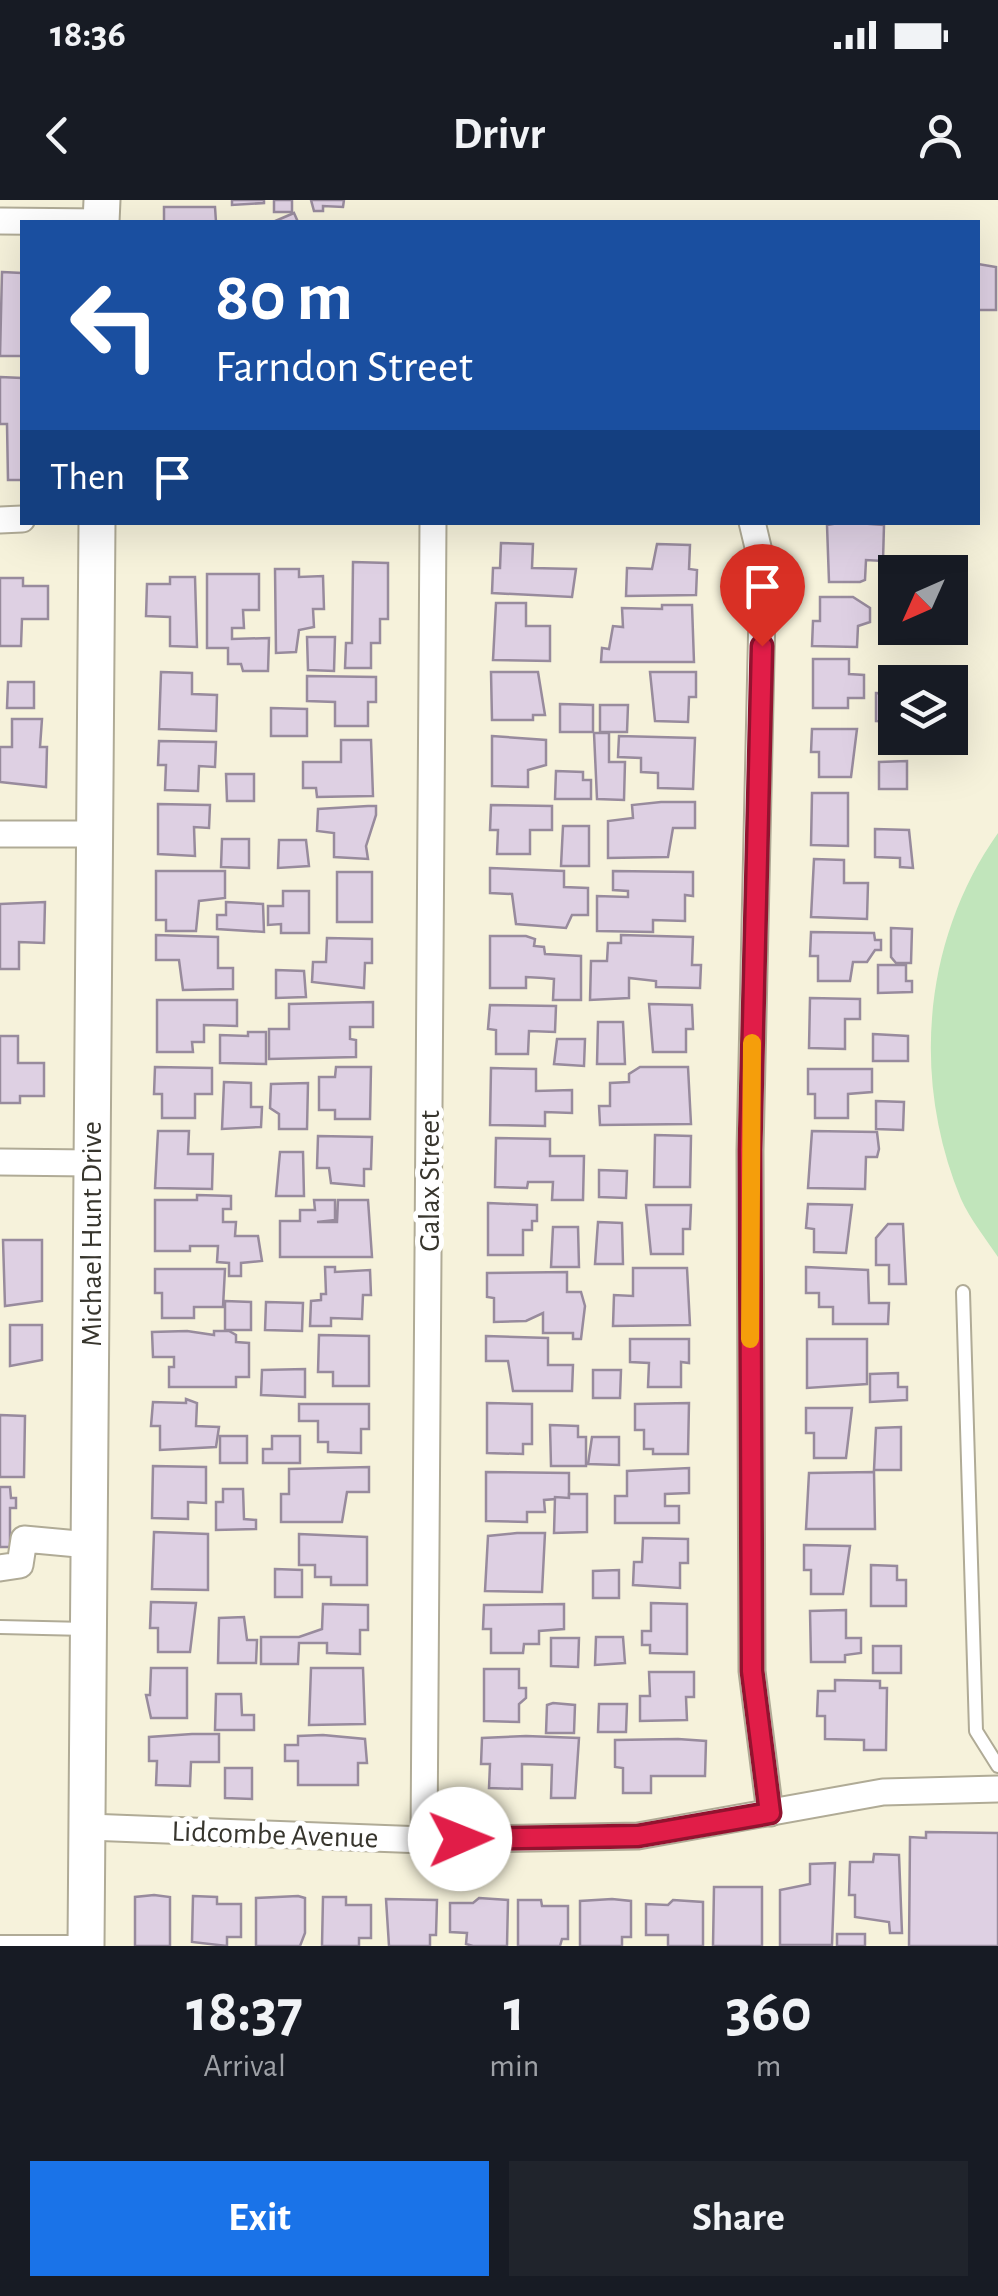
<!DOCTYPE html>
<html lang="en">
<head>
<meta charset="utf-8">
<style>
  body { margin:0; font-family:"Alegreya Sans",sans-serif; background:#20242c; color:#f1f3f6; height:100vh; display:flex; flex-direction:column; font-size:38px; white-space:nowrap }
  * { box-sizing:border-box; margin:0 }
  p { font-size:32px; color:#9ea1a6 }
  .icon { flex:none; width:55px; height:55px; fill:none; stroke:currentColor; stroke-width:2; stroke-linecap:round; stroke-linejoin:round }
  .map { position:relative; height:1746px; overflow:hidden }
  .drawer { display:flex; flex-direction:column; background:#171b24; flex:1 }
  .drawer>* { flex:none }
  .guide { position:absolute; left:20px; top:20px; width:960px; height:305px; border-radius:0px; box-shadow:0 10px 40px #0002; background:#1a4fa0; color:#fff; overflow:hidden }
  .needle { width:65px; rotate:225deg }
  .fabs { position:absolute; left:878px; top:355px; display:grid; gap:20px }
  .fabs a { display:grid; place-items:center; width:90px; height:90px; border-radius:0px; background:#171b24; box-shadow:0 10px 40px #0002; font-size:50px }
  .pin { position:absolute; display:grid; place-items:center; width:85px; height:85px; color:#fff; margin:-102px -42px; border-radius:50% 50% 50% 0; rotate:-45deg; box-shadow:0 0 10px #0007 }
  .pin .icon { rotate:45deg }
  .me { position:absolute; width:110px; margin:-55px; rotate:89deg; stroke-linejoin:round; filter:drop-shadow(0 0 8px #0008) }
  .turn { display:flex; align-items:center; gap:35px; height:210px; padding:0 30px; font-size:45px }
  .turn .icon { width:130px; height:130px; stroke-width:2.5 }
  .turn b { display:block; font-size:70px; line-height:85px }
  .then { display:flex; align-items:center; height:95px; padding:0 30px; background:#0003; gap:20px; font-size:38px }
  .eta { display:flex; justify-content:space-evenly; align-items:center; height:170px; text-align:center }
  .eta b { font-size:60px; font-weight:600; line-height:70px }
  .button { display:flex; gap:20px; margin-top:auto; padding:20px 30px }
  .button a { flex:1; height:115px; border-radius:0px; background:#1a73e8; color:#fff; font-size:40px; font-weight:600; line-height:115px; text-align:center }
  .button a+a { background:#20242c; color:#f1f3f6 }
  .status { display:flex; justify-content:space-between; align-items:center; height:70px; padding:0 50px; background:#171b24; direction:ltr }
  .status svg { height:28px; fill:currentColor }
  header { display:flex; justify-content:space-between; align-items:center; height:130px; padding:0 30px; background:#171b24; font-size:45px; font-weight:600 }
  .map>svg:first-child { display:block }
</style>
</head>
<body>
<div class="status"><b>18:36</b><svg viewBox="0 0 49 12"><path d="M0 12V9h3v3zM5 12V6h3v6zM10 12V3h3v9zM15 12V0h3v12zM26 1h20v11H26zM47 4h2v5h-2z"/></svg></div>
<header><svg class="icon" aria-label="back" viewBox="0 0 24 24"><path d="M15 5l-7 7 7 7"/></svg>Drivr<svg class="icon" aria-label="person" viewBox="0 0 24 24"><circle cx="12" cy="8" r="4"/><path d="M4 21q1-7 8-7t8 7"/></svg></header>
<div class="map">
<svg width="998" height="1746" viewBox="0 0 998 1746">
  <rect width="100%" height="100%" fill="#f6f2db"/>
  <!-- green -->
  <path fill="#c1e5bb" d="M 998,633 L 998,1057 C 986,1039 970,1019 961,999 C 911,879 923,739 998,633 Z"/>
  <!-- building -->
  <g fill="#ded0e3" stroke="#988b9d" stroke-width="2.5">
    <polygon points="232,0 264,0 264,3 232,5"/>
    <rect x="274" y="0" width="18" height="12"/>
    <polygon points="311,0 344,0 343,7 323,6 323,11 314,11"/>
    <polygon points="164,7 215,7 216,22 164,22"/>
    <polygon points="294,13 298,22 273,22"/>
    <polygon points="978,64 996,67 996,110 978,110"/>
    <polygon points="2,72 22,73 22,156 0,156"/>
    <polygon points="0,177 22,178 22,280 8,280 7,224 0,224"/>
    <polygon points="844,322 884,325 883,361 866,360 865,380 860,382 829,382 827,325"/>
    <polygon points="501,343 533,344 532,368 576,369 572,397 492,393 493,368 500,368"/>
    <polygon points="657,344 690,345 689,369 697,370 696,395 626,396 627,368 652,369"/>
    <polygon points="353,362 388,363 388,419 380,419 380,443 371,443 371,468 345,468 346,443 352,443"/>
    <polygon points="275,369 299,369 299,377 323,376 324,409 313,409 314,427 299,430 296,452 276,453"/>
    <polygon points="207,374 259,374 259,410 243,410 244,428 232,428 232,439 269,438 268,471 243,471 241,464 228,464 228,448 207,448"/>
    <polygon points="170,377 195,377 197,447 170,446 170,417 146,416 147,384 170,384"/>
    <polygon points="0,378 23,378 23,386 48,386 48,419 22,419 21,446 0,446"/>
    <polygon points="881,385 895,385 895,413 880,412"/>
    <polygon points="820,397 853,397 870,408 870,422 858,426 857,447 812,446 813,421 820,421"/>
    <polygon points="496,403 526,403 526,426 550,426 550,461 493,460"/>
    <polygon points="662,405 692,405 694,462 601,462 602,448 609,449 613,426 623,427 622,408 662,409"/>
    <polygon points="307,437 335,437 334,471 308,470"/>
    <polygon points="813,459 849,459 849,474 864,475 864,498 848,498 848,508 813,508"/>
    <polygon points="161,472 192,473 192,494 217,495 216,531 159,529"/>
    <polygon points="491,472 538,472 545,515 533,515 533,520 492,520"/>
    <polygon points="650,472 696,472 696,497 689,497 688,522 655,521"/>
    <polygon points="307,476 376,477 376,502 368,502 368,526 335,526 335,502 307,501"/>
    <polygon points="8,482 34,482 34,508 7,508"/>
    <polygon points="876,493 895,494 895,522 876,521"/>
    <polygon points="560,504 593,505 593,532 560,532"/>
    <polygon points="600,505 628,505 627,532 600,532"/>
    <polygon points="271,508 307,509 307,536 271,536"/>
    <polygon points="12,519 42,519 40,547 47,547 46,587 0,582 0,547 12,547"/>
    <polygon points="812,529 857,529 851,577 819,577 819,552 811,552"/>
    <polygon points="594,533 609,533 609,562 625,562 624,600 597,599"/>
    <polygon points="492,536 546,540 546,565 528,570 528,587 492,586"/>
    <polygon points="619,536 695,538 693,589 658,588 658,573 641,572 641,558 618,557"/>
    <polygon points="341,540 371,540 373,596 317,597 316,588 303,588 303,562 341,562"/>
    <polygon points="159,541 216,542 215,567 199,566 198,591 165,590 166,565 158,565"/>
    <polygon points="907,561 907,589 879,589 879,562"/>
    <polygon points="556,571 583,572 583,580 591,580 591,599 555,599"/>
    <polygon points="226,574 254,574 254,601 227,601"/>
    <polygon points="812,593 848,593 848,646 811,645"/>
    <polygon points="661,602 695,602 695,628 673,628 668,657 608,658 608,621 633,618 632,605"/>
    <polygon points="158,604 210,605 209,628 194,627 195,656 158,654"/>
    <polygon points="491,605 552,606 552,630 530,630 530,654 497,654 498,630 490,630"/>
    <polygon points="368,606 376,606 376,615 366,646 368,659 334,657 334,633 317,631 318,609"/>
    <polygon points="563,626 589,626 589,666 561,666"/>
    <polygon points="875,629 909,630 913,668 900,667 900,658 875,657"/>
    <polygon points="222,639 249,639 249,668 221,667"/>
    <polygon points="279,640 306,640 309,666 278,668"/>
    <polygon points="814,659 844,660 844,683 868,683 867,719 811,717"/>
    <polygon points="490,668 564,671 564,687 588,688 588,715 572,715 566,728 516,724 512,694 490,693"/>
    <polygon points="156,671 225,671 225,698 199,701 196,731 166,731 166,720 156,720"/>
    <polygon points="613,671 693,672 693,696 685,695 685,721 653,720 653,732 597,731 597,696 628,697 628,691 613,690"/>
    <rect x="337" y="672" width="35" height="50"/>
    <polygon points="283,691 309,691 309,733 281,733 281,724 268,725 268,706 283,706"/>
    <polygon points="45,702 44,743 19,742 19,769 0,769 0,704"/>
    <polygon points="226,702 263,704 264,732 217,729 217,715 226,715"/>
    <polygon points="891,728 912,729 911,763 896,763 891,757"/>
    <polygon points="811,732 874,733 875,740 881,740 881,750 875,750 867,762 853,762 850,781 818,781 818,756 810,756"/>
    <polygon points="156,735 218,737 218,768 233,768 233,789 183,790 179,760 156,760"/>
    <polygon points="621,735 693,737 692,765 701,765 700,788 656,787 656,781 629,778 629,798 590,800 591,761 607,761 608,743 621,743"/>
    <polygon points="490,736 526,736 535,739 534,746 544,747 545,754 581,756 581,800 553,800 554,779 544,778 526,777 526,788 490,788"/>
    <polygon points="327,738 372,739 372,763 365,763 364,788 312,782 313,762 326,762"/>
    <polygon points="878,765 906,765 906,781 912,781 912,792 878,793"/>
    <polygon points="276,770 304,771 306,797 276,798"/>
    <polygon points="810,798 860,799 860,819 845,819 845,849 809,848"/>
    <polygon points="157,800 237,800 237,826 204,825 204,842 192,842 193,852 157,852"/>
    <polygon points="373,802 373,827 350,827 350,839 356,840 356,857 269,859 269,829 289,829 289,804"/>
    <polygon points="649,804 692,805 693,829 686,829 686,852 653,852"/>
    <polygon points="490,805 556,806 555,832 529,831 528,854 496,854 496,830 488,829"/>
    <polygon points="598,822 623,822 625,864 597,864"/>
    <polygon points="248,832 266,832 266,864 220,863 220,835 248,836"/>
    <polygon points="873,834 908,836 908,861 873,861"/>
    <polygon points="0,836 18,836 18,863 44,863 44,896 20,896 20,903 0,903"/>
    <polygon points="557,839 585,839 584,866 554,864"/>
    <polygon points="155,867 212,868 212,894 195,894 195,918 162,918 162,894 154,894"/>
    <polygon points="336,867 371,867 370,919 335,919 335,910 319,910 319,877 335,877"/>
    <polygon points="640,867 688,867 691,924 600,925 599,906 610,906 610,883 629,882 629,874"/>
    <polygon points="491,868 536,869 536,891 572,890 572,913 545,912 545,926 490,925"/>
    <polygon points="808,869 872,869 872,892 848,894 848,918 815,918 815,894 808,894"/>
    <polygon points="224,882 251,883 251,907 262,907 261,927 222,929"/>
    <polygon points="308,883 307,929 279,929 279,914 270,908 271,884"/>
    <polygon points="876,901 904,902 903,930 876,929"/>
    <polygon points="158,931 189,931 188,954 213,954 212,989 155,988"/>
    <polygon points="812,931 877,932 879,949 877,957 866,957 865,989 808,988"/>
    <polygon points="655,935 691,936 690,987 654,987"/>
    <polygon points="318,936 372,937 371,969 364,969 364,986 331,983 329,968 317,968"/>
    <polygon points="496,938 550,939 550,956 584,956 583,1000 552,1000 553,982 528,982 527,988 495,987"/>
    <polygon points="280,952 303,952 304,996 276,996"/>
    <polygon points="599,970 627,971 626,998 599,997"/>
    <polygon points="197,995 231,996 231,1009 223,1009 223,1022 236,1022 235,1036 258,1036 262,1061 241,1063 241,1076 229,1076 229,1063 217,1062 218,1046 190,1046 190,1051 155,1051 155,1000 197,1000"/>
    <polygon points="314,1000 335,1000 335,1020 317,1022 337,1022 338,1000 368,1000 372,1057 280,1057 280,1021 300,1021 300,1010 315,1010"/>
    <polygon points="488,1003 537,1005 537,1021 532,1021 532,1030 523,1030 523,1055 488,1055"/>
    <polygon points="808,1004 852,1005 846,1053 814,1052 814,1029 806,1028"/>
    <polygon points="646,1005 691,1005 690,1029 683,1029 683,1054 651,1054"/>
    <polygon points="598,1022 622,1023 623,1064 595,1064"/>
    <polygon points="888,1024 903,1024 906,1084 889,1084 889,1065 876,1065 876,1038"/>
    <polygon points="553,1027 578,1027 579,1067 551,1067"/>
    <polygon points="3,1040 42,1040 42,1101 5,1106"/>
    <polygon points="325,1067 335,1067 335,1072 370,1070 371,1095 363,1095 362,1119 331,1118 331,1126 310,1126 311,1101 321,1100 321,1094 326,1094"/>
    <polygon points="806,1067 868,1070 869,1103 889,1103 888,1124 833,1124 833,1107 819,1107 819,1093 806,1093"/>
    <polygon points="633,1068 687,1068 690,1125 613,1126 614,1095 633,1096"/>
    <polygon points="155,1069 225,1069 223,1107 194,1107 194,1118 162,1118 162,1093 155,1093"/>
    <polygon points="567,1072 567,1092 581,1092 585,1106 581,1139 573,1139 573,1133 543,1133 543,1113 526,1121 494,1122 494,1098 487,1097 487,1073"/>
    <polygon points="225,1101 251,1102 251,1130 225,1130"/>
    <polygon points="266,1102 303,1103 302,1131 265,1130"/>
    <polygon points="10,1125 42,1125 42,1160 10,1166"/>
    <polygon points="187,1131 214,1135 214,1131 229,1131 236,1135 236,1142 249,1143 249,1177 236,1177 236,1187 169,1187 169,1167 174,1167 174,1157 153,1157 152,1132"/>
    <polygon points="319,1135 369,1136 369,1186 333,1186 333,1172 318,1172"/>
    <polygon points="486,1136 548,1138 548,1165 573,1165 572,1191 513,1191 508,1161 486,1161"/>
    <polygon points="630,1139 689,1139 689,1163 681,1162 681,1187 648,1187 649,1163 630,1162"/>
    <polygon points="807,1139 867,1139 867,1184 807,1188"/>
    <polygon points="305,1169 305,1197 261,1195 262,1170"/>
    <polygon points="593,1170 621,1170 620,1198 593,1198"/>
    <polygon points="898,1173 898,1187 907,1187 907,1200 870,1202 870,1174"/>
    <polygon points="186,1199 197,1203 196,1226 219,1227 216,1247 160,1250 160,1226 151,1226 153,1202 186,1203"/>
    <polygon points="487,1203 532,1204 532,1244 523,1244 523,1254 487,1253"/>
    <polygon points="689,1203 688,1254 653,1254 653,1249 644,1249 644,1230 635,1230 635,1204"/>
    <polygon points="299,1204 369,1204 369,1229 361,1229 361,1253 328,1252 328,1242 318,1242 318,1221 299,1221"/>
    <polygon points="806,1208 852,1208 846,1258 814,1258 814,1233 806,1233"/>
    <polygon points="0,1215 25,1216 24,1277 0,1277"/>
    <polygon points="550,1225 578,1226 578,1237 586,1237 586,1266 551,1266"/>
    <polygon points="901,1227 901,1270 874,1270 876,1228"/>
    <rect x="220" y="1236" width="27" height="27"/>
    <polygon points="272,1236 300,1236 300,1263 263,1263 263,1249 272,1249"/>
    <polygon points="592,1237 619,1237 619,1265 588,1264"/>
    <polygon points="153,1266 206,1267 206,1303 188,1302 188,1319 152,1318"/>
    <polygon points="369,1267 369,1292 347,1292 342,1322 281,1322 281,1294 289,1294 289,1269"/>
    <polygon points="689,1268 689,1293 665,1294 665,1306 679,1306 679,1323 615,1323 615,1296 627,1296 627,1271"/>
    <polygon points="486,1272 569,1273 569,1298 544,1300 545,1312 527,1312 527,1322 486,1321"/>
    <polygon points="874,1272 875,1329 806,1329 809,1273"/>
    <polygon points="0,1287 10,1287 11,1298 16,1298 16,1308 10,1308 10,1347 0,1347"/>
    <polygon points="223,1289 243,1289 244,1319 256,1320 256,1329 216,1330 216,1302 223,1302"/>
    <polygon points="569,1294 587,1294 587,1332 554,1333 555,1297 569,1298"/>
    <polygon points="154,1332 208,1334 208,1390 152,1389"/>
    <polygon points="517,1333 545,1333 542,1392 485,1391 488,1336"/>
    <polygon points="299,1334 367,1337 367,1385 331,1385 331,1377 315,1377 315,1365 299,1365"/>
    <polygon points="643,1338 688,1339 688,1363 680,1363 680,1388 633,1385 634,1362 642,1362"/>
    <polygon points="804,1345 850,1346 843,1394 811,1394 811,1370 804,1370"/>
    <polygon points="871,1365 897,1366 897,1380 906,1380 906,1406 871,1406"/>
    <polygon points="275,1369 302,1370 302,1397 275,1397"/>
    <polygon points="619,1370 619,1398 593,1398 593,1371"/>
    <polygon points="151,1402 196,1403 190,1452 158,1452 158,1428 150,1428"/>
    <polygon points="651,1403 687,1404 687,1454 650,1453 650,1445 642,1445 642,1431 651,1431"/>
    <polygon points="323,1404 368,1405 368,1430 360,1430 360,1454 327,1453 327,1443 299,1443 298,1464 261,1464 261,1437 299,1437 322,1429"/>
    <polygon points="564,1404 564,1429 539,1431 539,1444 524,1444 523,1453 491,1453 491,1429 483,1429 484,1405"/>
    <polygon points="846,1410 846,1438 861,1438 861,1453 845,1455 845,1462 811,1462 810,1411"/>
    <polygon points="244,1417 247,1440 257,1440 256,1463 218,1463 219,1418"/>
    <polygon points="596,1437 623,1437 625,1463 595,1465"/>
    <polygon points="551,1438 579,1438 578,1467 551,1466"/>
    <rect x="873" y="1446" width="28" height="27"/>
    <polygon points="151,1468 187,1468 187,1518 151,1518 146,1495 150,1495"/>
    <polygon points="311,1468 363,1468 365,1524 309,1525"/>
    <polygon points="484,1469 519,1469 519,1488 526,1488 526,1498 519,1504 519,1522 484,1521"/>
    <polygon points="649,1472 694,1472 694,1497 686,1497 687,1520 640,1521 640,1496 650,1496"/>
    <polygon points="835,1480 880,1481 880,1488 887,1488 886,1550 864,1550 864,1540 825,1539 825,1516 817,1516 818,1491 835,1491"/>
    <polygon points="216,1494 241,1494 242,1515 254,1515 254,1530 215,1530"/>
    <polygon points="553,1503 575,1505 574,1533 546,1533 547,1505"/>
    <polygon points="599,1504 627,1504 626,1532 598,1532"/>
    <polygon points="192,1534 219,1534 219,1562 191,1562 190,1586 156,1585 157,1561 149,1561 149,1537"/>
    <polygon points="323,1535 365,1539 367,1563 358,1563 358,1585 298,1585 298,1561 285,1561 285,1545 298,1545 298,1536"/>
    <polygon points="526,1536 579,1538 575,1598 551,1598 552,1565 522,1564 522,1589 489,1588 490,1564 481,1564 482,1538"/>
    <polygon points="678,1539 706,1541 705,1576 651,1576 651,1593 623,1593 623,1568 615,1567 615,1540"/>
    <polygon points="225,1568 252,1568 252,1599 225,1598"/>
    <polygon points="926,1632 998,1633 998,1746 909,1746 910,1637 926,1638"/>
    <polygon points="874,1654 899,1655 902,1733 890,1733 889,1722 855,1717 855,1695 849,1695 850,1662 873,1662"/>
    <polygon points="835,1663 832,1745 780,1745 780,1690 810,1684 810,1664"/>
    <polygon points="714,1687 762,1687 762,1746 713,1746"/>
    <polygon points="154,1695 170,1697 170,1746 135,1746 135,1697"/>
    <polygon points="193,1696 217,1697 217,1704 241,1704 241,1737 227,1737 227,1746 192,1742"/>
    <polygon points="298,1696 305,1698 305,1733 300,1746 256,1746 256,1698"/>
    <polygon points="323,1697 346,1697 346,1705 371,1705 371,1738 359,1738 359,1746 322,1746"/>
    <polygon points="479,1698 508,1700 507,1746 473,1746 466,1744 467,1733 450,1732 450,1703 473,1703"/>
    <polygon points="386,1699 437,1700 436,1735 430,1735 430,1746 389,1746"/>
    <polygon points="612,1699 631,1701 631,1737 622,1737 622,1746 580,1746 580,1701"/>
    <polygon points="518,1700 541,1700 542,1706 568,1706 568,1739 562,1739 560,1746 518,1746"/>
    <polygon points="673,1700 703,1702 703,1746 668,1746 668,1735 646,1735 646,1704 668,1705"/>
    <rect x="837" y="1734" width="28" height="12"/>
  </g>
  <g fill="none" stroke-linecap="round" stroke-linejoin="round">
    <!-- lane casing -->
    <g stroke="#b0ab96" stroke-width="16">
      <g id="lane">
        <polyline points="963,1092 976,1531 998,1566"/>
        <polyline points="0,1427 86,1429"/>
        <polyline points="0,1742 82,1742"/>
      </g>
    </g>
    <!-- street casing -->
    <g stroke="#b0ab96" stroke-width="29">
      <g id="street">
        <polyline points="0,21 101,22"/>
        <polyline points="0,320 22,319"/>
        <polyline points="752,322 763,368 750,951 752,1471 770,1613"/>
        <polyline points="0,634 92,634"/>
        <polyline points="0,962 91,963"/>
        <polyline points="0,1368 20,1365 24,1339 89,1345"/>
        <polyline points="88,1627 424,1640 638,1636 883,1592 998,1589"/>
        <polyline points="424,1640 433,322"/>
      </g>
    </g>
    <!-- secondary casing -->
    <g stroke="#b0ab96" stroke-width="39">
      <g id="secondary">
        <polyline points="101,22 102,0"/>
        <polyline points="86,1746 97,322"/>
      </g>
    </g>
    <!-- lane -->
    <use href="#lane" stroke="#fff" stroke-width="12"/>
    <!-- street -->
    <use href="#street" stroke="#fff" stroke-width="25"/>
    <!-- secondary -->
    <use href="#secondary" stroke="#fff" stroke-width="35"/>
  </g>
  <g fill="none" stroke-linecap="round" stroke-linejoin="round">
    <!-- route casing -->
    <g stroke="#92132f" stroke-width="25">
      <polyline id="route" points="460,1639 638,1636 770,1613 752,1471 750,950 762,446"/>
    </g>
    <!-- route -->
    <use href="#route" stroke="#e11d48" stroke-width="18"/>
    <!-- slow -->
    <polyline stroke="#f59e0b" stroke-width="18" points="750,1139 752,843"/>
  </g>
  <g text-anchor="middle" stroke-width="10" stroke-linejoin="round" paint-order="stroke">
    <!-- street labels -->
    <g font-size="30" fill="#37352d" stroke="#fff">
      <text transform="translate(429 981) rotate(-90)" y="10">Galax Street</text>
      <text transform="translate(91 1034) rotate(-90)" y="10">Michael Hunt Drive</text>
      <text transform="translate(275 1634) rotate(2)" y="10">Lidcombe Avenue</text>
    </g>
  </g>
</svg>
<div class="fabs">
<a><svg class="needle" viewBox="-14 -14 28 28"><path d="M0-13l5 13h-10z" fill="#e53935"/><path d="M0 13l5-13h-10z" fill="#9ea1a6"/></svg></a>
<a><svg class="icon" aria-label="layers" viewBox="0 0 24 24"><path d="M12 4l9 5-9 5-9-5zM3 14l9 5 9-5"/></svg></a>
</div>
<div class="pin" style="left:762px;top:446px;background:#d93025"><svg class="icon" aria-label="arrive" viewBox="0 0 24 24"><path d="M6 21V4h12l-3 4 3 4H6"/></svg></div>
<svg class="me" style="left:460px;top:1639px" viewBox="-20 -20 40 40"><circle r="19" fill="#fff"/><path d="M0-13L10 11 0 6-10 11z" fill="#e11d48"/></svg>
<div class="guide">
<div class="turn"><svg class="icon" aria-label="left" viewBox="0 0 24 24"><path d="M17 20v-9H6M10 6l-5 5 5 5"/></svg><div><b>80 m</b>Farndon Street</div></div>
<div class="then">Then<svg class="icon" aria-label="arrive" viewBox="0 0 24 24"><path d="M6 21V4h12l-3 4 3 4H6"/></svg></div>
</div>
</div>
<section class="drawer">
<div class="eta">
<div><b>18:37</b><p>Arrival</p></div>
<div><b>1</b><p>min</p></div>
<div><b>360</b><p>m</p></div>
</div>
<div class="button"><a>Exit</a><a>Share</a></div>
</section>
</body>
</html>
